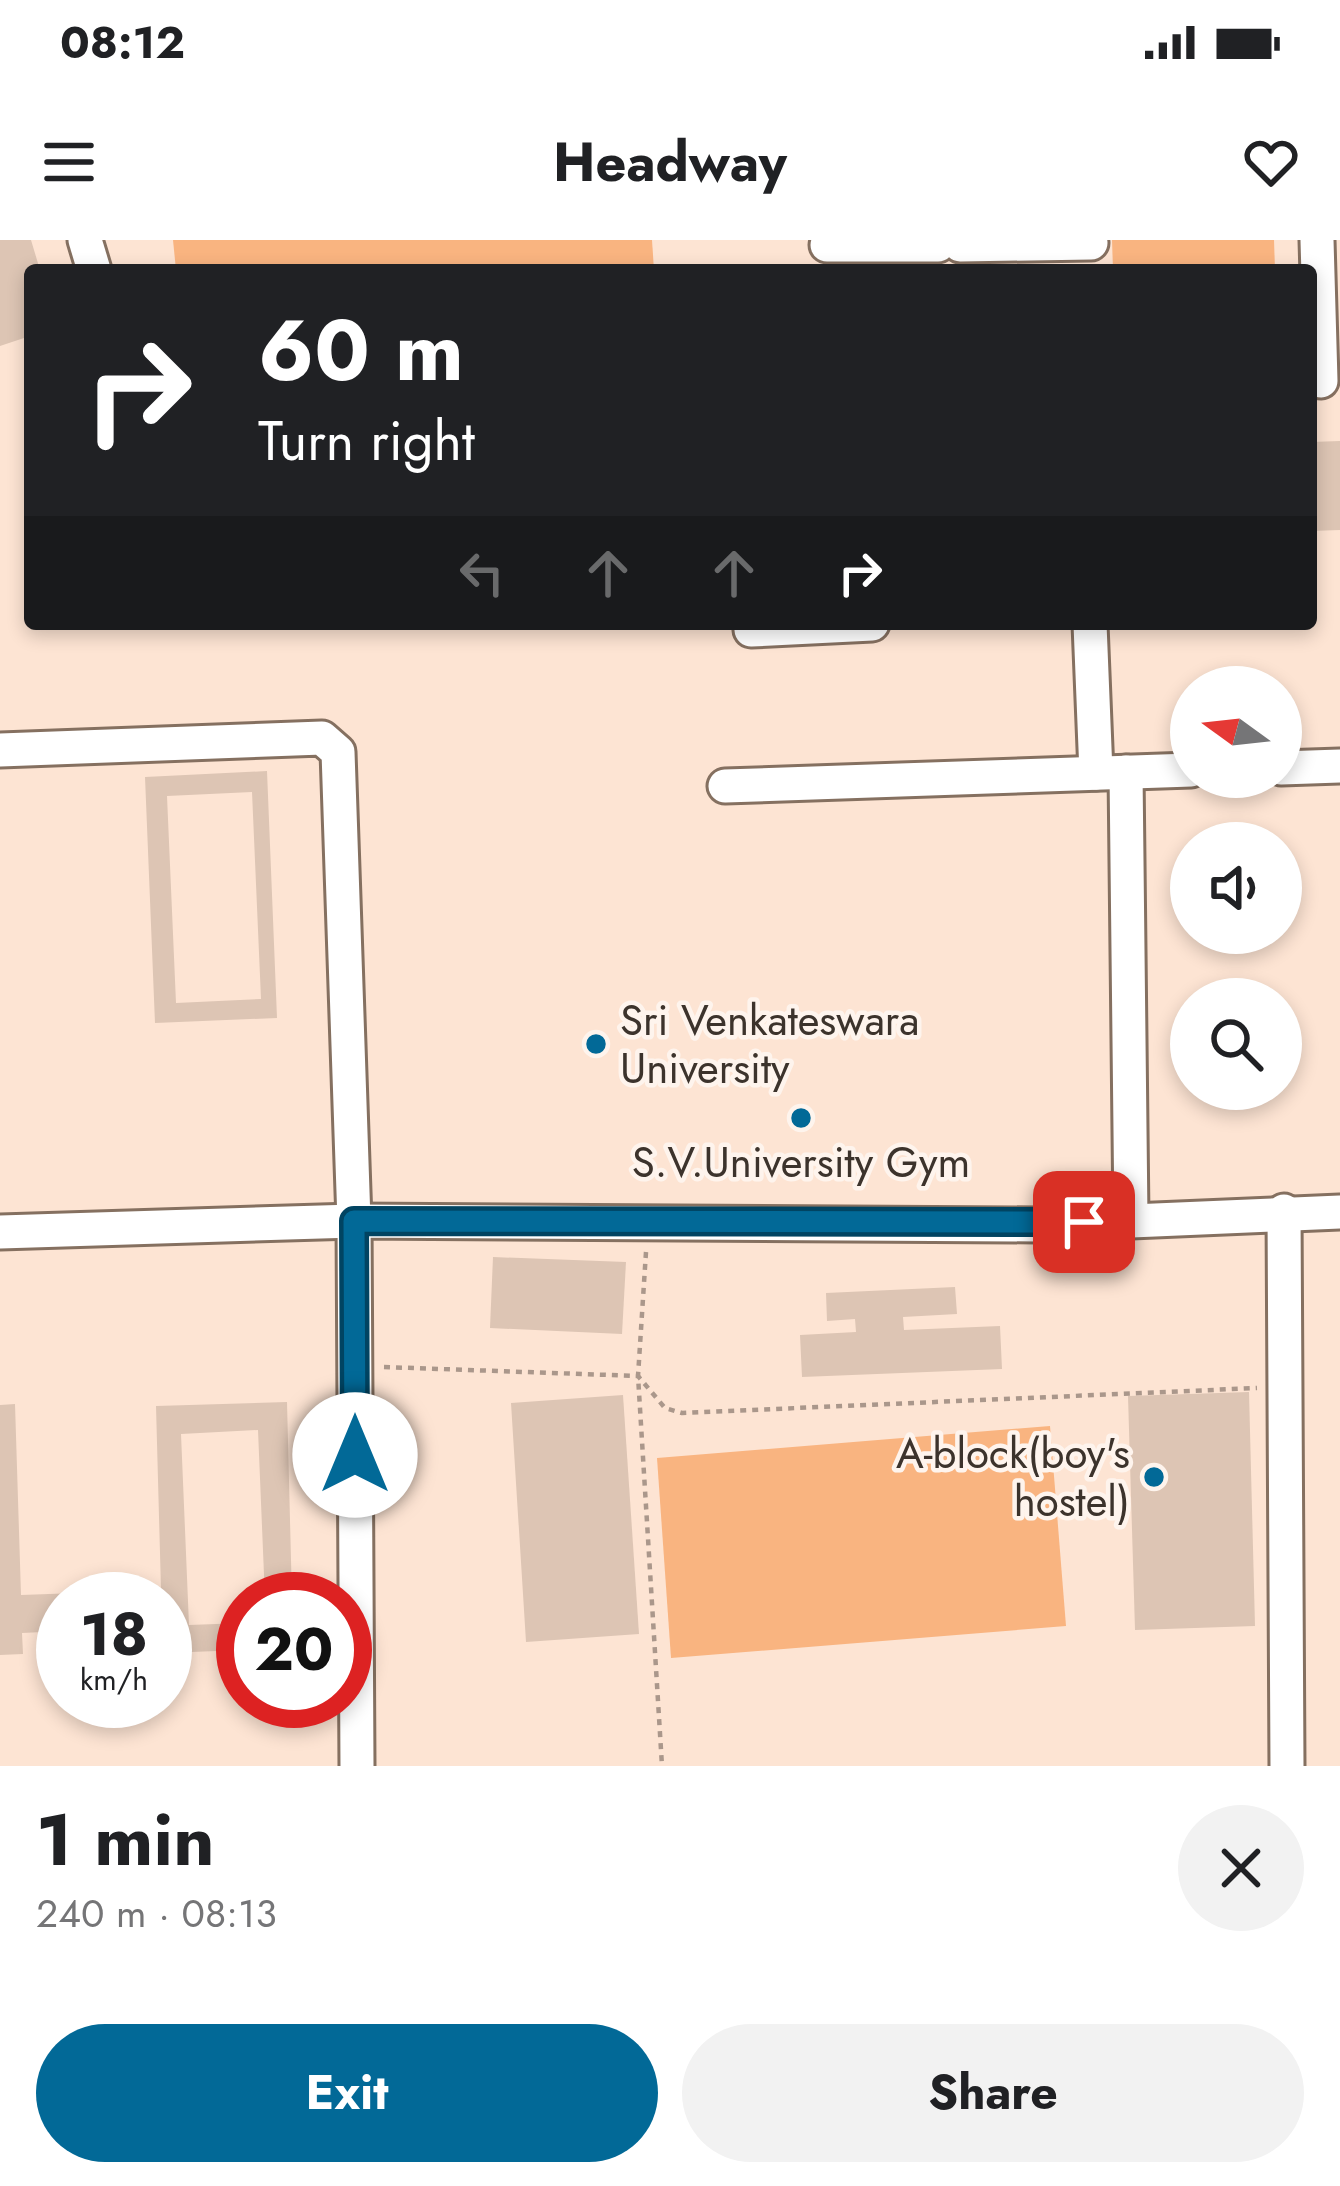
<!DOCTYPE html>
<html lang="en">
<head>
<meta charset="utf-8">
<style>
  body { margin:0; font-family:Jost,sans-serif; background:#f2f2f2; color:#202124; height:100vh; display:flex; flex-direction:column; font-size:45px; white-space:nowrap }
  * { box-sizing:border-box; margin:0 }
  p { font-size:39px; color:#757577 }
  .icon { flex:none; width:66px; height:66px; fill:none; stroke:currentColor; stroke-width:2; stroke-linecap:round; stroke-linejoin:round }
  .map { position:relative; height:1526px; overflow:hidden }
  .sheet { display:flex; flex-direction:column; background:#fff; flex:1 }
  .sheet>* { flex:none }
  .hud { position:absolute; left:24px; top:24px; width:1293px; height:366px; border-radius:12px; box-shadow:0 6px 18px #0003; background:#202124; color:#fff; overflow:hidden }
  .needle { width:78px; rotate:285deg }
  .fabs { position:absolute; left:1170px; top:426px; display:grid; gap:24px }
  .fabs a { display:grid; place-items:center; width:132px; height:132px; border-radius:50%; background:#fff; box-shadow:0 6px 18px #0003; font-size:60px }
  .speed { position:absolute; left:36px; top:1332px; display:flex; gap:24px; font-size:60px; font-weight:700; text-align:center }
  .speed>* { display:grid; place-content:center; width:156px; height:156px; border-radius:50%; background:#fff; box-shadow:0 6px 18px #0003; line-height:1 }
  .speed small { font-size:30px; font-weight:400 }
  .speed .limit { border:18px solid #d22; background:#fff; color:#111 }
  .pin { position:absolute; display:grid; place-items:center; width:102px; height:102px; color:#fff; margin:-51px; border-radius:24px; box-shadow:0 6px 18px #0006 }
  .me { position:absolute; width:132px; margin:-66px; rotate:0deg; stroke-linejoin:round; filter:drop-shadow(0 0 9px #0008) }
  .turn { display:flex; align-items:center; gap:42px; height:252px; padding:0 36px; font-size:54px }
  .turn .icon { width:156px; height:156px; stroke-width:2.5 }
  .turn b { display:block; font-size:84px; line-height:102px }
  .lanes { display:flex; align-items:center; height:114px; padding:0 36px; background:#0003; justify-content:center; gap:60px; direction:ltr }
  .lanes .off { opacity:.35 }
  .round { display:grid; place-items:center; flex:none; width:126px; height:126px; border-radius:63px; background:#f2f2f2 }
  .headline { display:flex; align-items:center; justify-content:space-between; height:204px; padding:0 36px }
  h1 { font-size:72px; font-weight:700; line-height:90px }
  .primary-button { display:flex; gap:24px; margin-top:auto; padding:24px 36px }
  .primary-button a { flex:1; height:138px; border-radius:72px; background:#026997; color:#fff; font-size:48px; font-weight:700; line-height:138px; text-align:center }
  .primary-button a+a { background:#f2f2f2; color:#202124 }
  .status { display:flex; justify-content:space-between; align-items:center; height:84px; padding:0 60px; background:#fff; direction:ltr }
  .status svg { height:33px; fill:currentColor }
  header { display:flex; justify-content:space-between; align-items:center; height:156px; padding:0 36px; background:#fff; font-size:54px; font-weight:700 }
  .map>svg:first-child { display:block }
</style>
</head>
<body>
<div class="status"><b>08:12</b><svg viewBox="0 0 49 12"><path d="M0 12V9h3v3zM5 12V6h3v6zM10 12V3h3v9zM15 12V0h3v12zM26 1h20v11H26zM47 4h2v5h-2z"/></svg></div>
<header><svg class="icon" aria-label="menu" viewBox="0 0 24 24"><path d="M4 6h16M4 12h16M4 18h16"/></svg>Headway<svg class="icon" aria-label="heart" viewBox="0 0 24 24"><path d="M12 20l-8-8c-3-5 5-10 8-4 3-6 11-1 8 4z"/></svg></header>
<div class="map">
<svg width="1340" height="1526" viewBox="0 0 1340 1526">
  <rect width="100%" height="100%" fill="#fde4d3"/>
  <!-- green -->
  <g fill="#f9b480">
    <polygon points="173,0 652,0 654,30 176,30"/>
    <polygon points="1112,0 1274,0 1275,30 1113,30"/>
    <polygon points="1050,1186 1066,1386 671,1418 657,1218"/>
  </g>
  <!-- building -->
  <g fill="#ddc5b4" fill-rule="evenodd">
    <polygon points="0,0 31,0 40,30 30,30 30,96 0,106"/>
    <polygon points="1340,201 1340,290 1311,291 1311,202"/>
    <path d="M 267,531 L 277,778 L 155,783 L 145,537 ZM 252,552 L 261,759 L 176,763 L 167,556 Z"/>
    <polygon points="493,1017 626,1022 622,1094 490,1088"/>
    <polygon points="955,1047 957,1074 903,1077 904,1090 1000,1086 1002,1129 802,1137 800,1095 856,1092 855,1079 827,1081 826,1053"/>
    <polygon points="1249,1152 1255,1386 1135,1390 1128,1156"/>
    <polygon points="623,1155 639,1394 526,1402 511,1163"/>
    <polygon points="287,1162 292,1359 265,1359 258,1190 181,1194 189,1385 243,1383 243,1410 165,1413 165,1359 63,1359 63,1391 22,1393 23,1414 0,1415 0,1165 15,1164 21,1355 161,1350 156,1166"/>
  </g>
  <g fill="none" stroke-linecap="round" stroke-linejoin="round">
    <!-- minor casing -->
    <g stroke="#857060" stroke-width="39">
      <g id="minor">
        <polyline points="85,0 94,30"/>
        <polyline points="1317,0 1321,141"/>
        <polyline points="827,5 938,5"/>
        <polyline points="960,5 1091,3"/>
        <polyline points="1090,384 1096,533"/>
        <polyline points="751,390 872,384"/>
        <polyline points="0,510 322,498 338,512 354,981 357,1526"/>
        <polyline points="1281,528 1340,526"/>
        <polyline points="1126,532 1131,979"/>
        <polyline points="725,546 1191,530"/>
        <polyline points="1284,971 1287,1526"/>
        <polyline points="0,992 354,981 1038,985 1340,972"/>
      </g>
    </g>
    <!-- path -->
    <g stroke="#aa978b" stroke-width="4.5" stroke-dasharray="6 6" stroke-linecap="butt">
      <polyline points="646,1012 638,1136 662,1526"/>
      <polyline points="384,1127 638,1136 665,1168 682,1173 1257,1148"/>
    </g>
    <!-- minor -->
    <use href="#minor" stroke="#fff" stroke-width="33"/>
  </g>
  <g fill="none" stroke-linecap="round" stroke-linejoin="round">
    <!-- route casing -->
    <g stroke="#014462" stroke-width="30">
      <polyline id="route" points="355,1215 354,981 1084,982"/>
    </g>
    <!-- route -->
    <use href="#route" stroke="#026997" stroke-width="21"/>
  </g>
  <!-- markers -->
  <g fill="#026997" stroke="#fef4ed" stroke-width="4.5">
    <circle cx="596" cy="804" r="12"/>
    <circle cx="801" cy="878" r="12"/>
    <circle cx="1154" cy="1237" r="12"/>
  </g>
  <g text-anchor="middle" stroke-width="9" stroke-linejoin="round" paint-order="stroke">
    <!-- poi labels -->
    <g font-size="42" fill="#3c332c" stroke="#fef4ed" text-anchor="start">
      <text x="620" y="795">Sri Venkateswara<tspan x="620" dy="48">University</tspan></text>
      <text x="801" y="937" text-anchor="middle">S.V.University Gym</text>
      <text x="1130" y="1228" text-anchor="end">A-block(boy's<tspan x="1130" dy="48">hostel)</tspan></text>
    </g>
  </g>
</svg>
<div class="fabs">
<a><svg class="needle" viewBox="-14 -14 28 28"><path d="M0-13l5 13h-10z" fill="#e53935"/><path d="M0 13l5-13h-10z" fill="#757577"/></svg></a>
<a><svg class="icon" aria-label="sound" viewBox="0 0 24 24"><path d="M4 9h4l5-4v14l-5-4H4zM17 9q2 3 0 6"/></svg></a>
<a><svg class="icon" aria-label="search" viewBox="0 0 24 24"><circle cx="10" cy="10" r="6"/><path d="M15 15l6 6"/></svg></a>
</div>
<div class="speed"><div>18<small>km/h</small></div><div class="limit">20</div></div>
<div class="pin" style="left:1084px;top:982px;background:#d93025"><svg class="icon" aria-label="arrive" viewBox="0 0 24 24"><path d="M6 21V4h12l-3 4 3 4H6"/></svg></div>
<svg class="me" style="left:355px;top:1215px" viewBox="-20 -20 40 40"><circle r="19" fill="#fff"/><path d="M0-13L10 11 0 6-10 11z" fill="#026997"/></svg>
<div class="hud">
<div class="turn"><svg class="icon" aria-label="right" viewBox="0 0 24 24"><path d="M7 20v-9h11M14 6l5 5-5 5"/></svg><div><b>60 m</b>Turn right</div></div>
<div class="lanes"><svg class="icon off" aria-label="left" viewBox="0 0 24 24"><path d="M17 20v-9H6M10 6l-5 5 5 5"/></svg><svg class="icon off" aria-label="ahead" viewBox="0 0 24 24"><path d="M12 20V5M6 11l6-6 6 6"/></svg><svg class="icon off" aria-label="ahead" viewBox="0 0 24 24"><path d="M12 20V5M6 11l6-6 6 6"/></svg><svg class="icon" aria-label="right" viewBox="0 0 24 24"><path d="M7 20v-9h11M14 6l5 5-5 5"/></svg></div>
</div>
</div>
<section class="sheet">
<div class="headline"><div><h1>1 min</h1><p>240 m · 08:13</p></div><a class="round"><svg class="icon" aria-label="close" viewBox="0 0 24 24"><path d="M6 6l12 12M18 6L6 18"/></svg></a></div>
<div class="primary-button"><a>Exit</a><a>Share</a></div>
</section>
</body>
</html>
